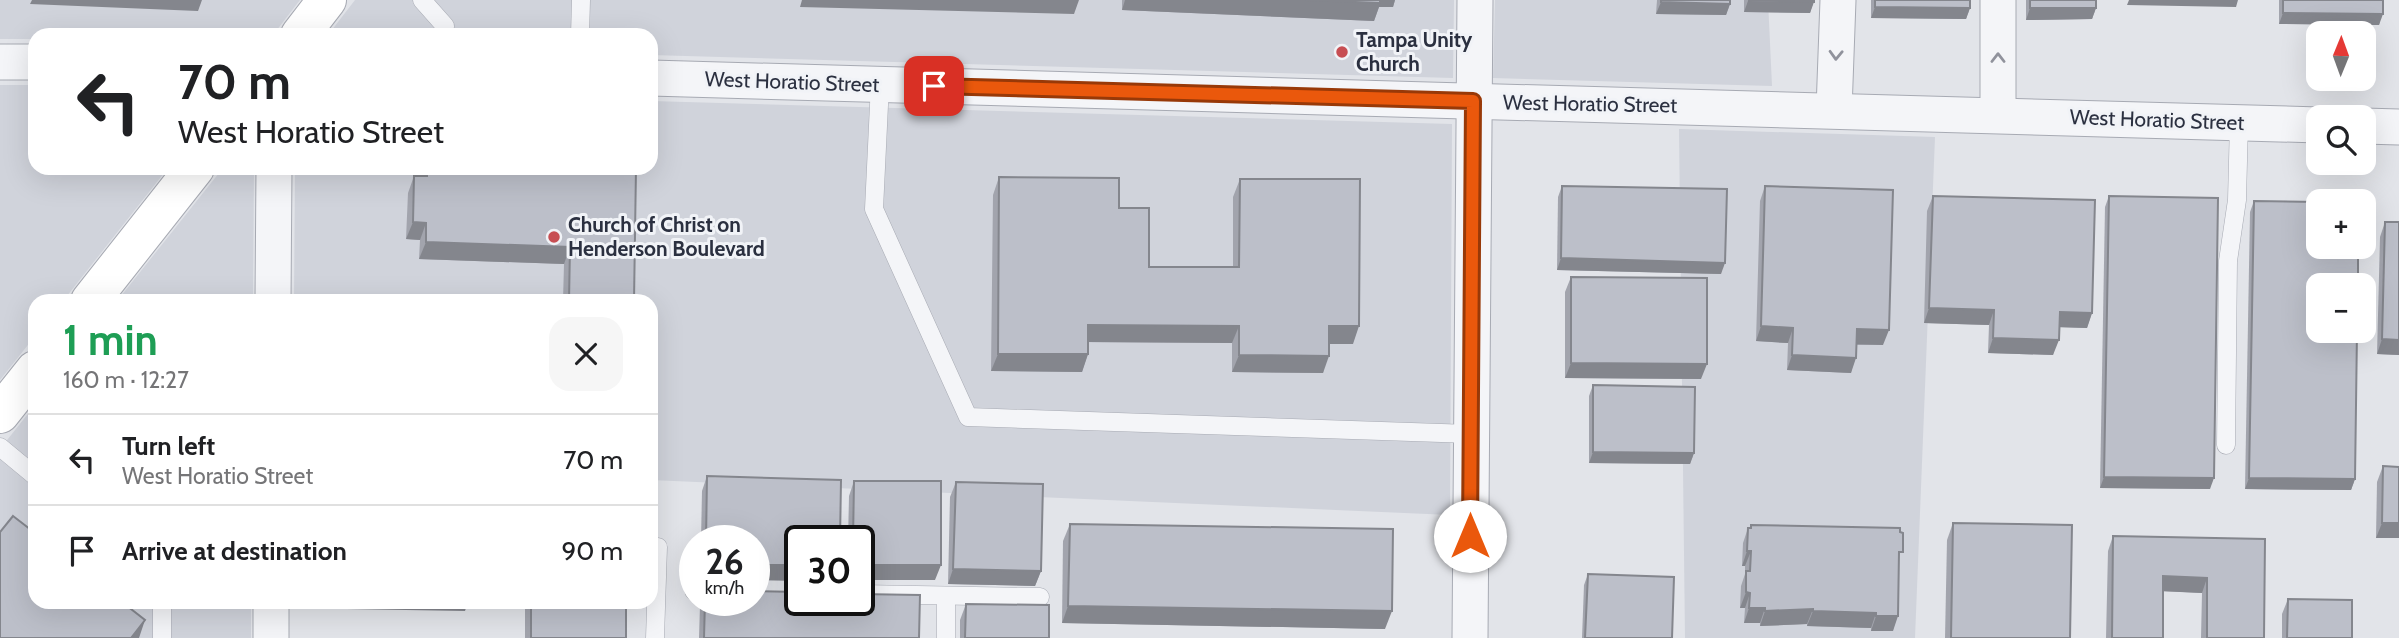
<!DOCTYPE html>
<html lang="en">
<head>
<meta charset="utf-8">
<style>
  body { margin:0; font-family:Cabin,sans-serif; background:#f6f6f6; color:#202124; height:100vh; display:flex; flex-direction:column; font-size:26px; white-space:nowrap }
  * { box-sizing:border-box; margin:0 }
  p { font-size:23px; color:#757577 }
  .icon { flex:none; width:38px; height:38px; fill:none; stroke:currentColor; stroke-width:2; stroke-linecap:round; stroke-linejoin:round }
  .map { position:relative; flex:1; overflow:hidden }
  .details { position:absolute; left:28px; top:294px; width:630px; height:315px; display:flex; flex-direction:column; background:#fff; border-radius:21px; box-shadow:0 7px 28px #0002 }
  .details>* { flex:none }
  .banner { position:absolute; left:28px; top:28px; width:630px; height:147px; border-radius:21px; box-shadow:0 7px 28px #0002; background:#fff; color:#202124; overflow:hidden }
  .needle { width:46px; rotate:1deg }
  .tools { position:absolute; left:2306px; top:21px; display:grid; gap:14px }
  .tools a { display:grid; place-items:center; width:70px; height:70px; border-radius:14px; background:#fff; box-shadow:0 7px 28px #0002; font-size:35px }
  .speed { position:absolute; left:679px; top:525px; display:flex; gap:14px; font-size:35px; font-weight:700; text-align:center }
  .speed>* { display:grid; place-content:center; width:91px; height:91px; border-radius:50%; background:#fff; box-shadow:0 7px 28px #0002; line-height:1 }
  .speed small { font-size:18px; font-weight:400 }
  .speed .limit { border:4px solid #111; border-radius:10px; background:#fff; color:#111 }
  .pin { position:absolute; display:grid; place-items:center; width:60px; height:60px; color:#fff; margin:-30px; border-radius:14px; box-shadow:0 4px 10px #0006 }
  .me { position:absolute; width:77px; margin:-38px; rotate:0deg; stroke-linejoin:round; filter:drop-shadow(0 0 5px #0008) }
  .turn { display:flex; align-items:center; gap:24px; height:147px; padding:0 35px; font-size:32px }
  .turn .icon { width:91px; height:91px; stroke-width:2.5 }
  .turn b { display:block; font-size:49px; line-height:60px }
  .round { display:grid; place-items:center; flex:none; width:74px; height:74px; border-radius:21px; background:#f6f6f6 }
  .overview { display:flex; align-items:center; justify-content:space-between; height:119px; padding:0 35px }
  h1 { font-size:42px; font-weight:700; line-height:52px; color:#1e9e55 }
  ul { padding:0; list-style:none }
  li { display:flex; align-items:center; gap:21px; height:91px; padding:0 35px; border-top:2px solid #e0e0e0 }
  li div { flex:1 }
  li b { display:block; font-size:26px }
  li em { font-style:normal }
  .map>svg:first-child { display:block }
</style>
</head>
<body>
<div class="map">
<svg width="2399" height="638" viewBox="0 0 2399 638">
  <rect width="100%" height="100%" fill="#e2e4e9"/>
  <!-- built -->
  <g fill="#d0d3db">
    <polygon points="0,0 300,0 273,35 35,35 35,39 0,39"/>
    <polygon points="355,0 1454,0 1453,78 651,55 651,35 328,35"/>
    <polygon points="1495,0 1768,0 1772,86 1493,78"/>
    <polygon points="0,85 35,85 35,168 168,168 63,301 35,301 35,336 0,380"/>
    <polygon points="651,101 1452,124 1450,515 651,480 651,301 294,301 295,168 651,168"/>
    <polygon points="1679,129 1935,137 1915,638 1685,638"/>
    <polygon points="223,168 254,168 253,301 117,301"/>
    <polygon points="35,405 35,602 251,602 251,638 0,638 0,449"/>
  </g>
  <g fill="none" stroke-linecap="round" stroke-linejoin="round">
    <!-- lane casing -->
    <g stroke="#a7aab3" stroke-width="19">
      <g id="lane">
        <polyline points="422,0 445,26 444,35"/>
        <polyline points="580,35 581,0"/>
        <polyline points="880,84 874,209 968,417 1471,434"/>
        <polyline points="2226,445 2228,261 2237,200 2239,122"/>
        <polyline points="0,447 35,476"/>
        <polyline points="694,591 695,591"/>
        <polyline points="859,594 1040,597"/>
        <polyline points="162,602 162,638"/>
        <polyline points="655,638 658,547"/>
        <polyline points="946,638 946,596"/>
      </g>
    </g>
    <!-- street casing -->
    <g stroke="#a7aab3" stroke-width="37">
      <g id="street">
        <polyline points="1998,0 1998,115"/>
        <polyline points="0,62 35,62"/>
        <polyline points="651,78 2319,125"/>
        <polyline points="1834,110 1838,0"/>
        <polyline points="2364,126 2399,127"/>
        <polyline points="273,301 274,168"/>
        <polyline points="271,638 271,602"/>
        <polyline points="1470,638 1475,0"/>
      </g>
    </g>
    <!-- secondary casing -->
    <g stroke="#a7aab3" stroke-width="40">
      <g id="secondary">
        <polyline points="300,35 327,0"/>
        <polyline points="90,301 195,168"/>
        <polyline points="0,414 35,370"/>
      </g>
    </g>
    <!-- lane -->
    <use href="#lane" stroke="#f4f5f8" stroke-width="18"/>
    <!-- street -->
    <use href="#street" stroke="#f4f5f8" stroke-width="35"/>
    <!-- secondary -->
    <use href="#secondary" stroke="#fff" stroke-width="38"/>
  </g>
  <!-- wall -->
  <g fill="#a2a4ad">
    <polygon points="1122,0 1395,0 1393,7 1379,7 1374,21 1122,10"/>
    <polygon points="1657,0 1730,0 1730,4 1726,15 1656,14"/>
    <polygon points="1744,0 1814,0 1810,13 1744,12"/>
    <polygon points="1871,0 1970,0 1970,8 1966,19 1871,18"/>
    <polygon points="2026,0 2096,0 2096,8 2092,19 2026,20"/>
    <polygon points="2279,0 2383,0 2379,25 2279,24"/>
    <polygon points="423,168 636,168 634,301 563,301 564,264 419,259 420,240 406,239 408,193 414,176 421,176"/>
    <polygon points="999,177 1119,208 1149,267 1233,267 1233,197 1240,179 1353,344 1329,344 1323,373 1232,372 1232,343 1088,342 1088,354 1082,372 991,371 993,195"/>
    <polygon points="1562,186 1721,274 1557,270 1558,197"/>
    <polygon points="1765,186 1883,345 1856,345 1851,373 1787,370 1788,343 1756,341 1760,201"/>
    <polygon points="1933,196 2092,313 2087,328 2059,327 2053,355 1988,353 1989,325 1924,323 1927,211"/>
    <polygon points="2109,196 2210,489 2100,488 2105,207"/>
    <polygon points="2254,201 2355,479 2351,490 2245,489 2250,212"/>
    <polygon points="2385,222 2399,355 2377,354 2380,237"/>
    <polygon points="1571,277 1701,379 1565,378 1565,292"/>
    <polygon points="1593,385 1694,453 1690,464 1589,463 1589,396"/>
    <polygon points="2383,466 2399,467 2399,538 2376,538 2377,482"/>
    <polygon points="707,476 754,541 701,541 702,491"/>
    <polygon points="854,481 935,580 859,580 859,541 848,541 849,496"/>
    <polygon points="956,482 1041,571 1035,586 948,584 950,497"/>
    <polygon points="1953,523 2070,638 1945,638 1947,540"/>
    <polygon points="1070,524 1385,629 1062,623 1063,541"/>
    <polygon points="1751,525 1899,562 1893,631 1871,631 1871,628 1807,626 1807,624 1760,626 1760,623 1744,623 1745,608 1740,608 1741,586 1745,574 1745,566 1742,566 1743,543 1748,528 1750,528"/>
    <polygon points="2113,536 2265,539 2264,638 2201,638 2202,593 2163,591 2163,638 2106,638 2108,551"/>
    <polygon points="1588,574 1672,638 1582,638 1584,585"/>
    <polygon points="2288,599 2352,638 2282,638 2282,614"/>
    <polygon points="702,600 754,600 919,638 699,638 700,605"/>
    <rect x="525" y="602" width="101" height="36"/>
    <polygon points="966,604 1049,638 960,638 960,620"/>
  </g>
  <!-- shaded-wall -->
  <g fill="#84868d">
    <polygon points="32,0 202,0 198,11 30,4"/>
    <polygon points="802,0 1079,0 1074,14 800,7"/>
    <polygon points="1125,0 1395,0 1393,7 1379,7 1374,21 1122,10"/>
    <polygon points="2129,0 2238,0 2236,7 2127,5"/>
    <polygon points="1748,1 1814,2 1810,13 1744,12"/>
    <polygon points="1661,2 1730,4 1726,15 1656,14"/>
    <polygon points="1875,7 1970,8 1966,19 1871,18"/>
    <polygon points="2030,8 2096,8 2092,19 2026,20"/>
    <polygon points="2283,13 2383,14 2379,25 2279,24"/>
    <polygon points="413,222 426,223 420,240 406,239"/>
    <polygon points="426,242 570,247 564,264 419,259"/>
    <polygon points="1561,258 1725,263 1721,274 1557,270"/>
    <polygon points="1929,308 1994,310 1989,325 1924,323"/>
    <polygon points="2060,312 2092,313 2087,328 2054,327"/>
    <polygon points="1088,325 1239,326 1232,343 1082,342"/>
    <polygon points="1329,326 1359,326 1353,344 1323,344"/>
    <polygon points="1761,326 1793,328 1788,343 1756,341"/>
    <polygon points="1857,329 1889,330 1883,345 1851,344"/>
    <polygon points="1993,338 2059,340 2053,355 1988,353"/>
    <polygon points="2382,339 2399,340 2399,355 2377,354"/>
    <polygon points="998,354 1088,354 1082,372 991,371"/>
    <polygon points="1239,355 1329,356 1323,373 1232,372"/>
    <polygon points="1792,355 1856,358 1851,373 1787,370"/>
    <polygon points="1571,363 1707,364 1701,379 1565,378"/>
    <polygon points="1593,452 1694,453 1690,464 1589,463"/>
    <polygon points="2104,477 2214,478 2210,489 2100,488"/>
    <polygon points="2249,478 2355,479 2351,490 2245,489"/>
    <polygon points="2382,523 2399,523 2399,538 2376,538"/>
    <polygon points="1747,551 1751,551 1745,566 1742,566"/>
    <polygon points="754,565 800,565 800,581 754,580"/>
    <polygon points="859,565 941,565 935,580 859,580"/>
    <polygon points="953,569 1041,571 1035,586 948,584"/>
    <polygon points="2163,576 2207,578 2202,593 2158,591"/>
    <polygon points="1746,592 1750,593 1745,608 1740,608"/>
    <polygon points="350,602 468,602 465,611 347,609"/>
    <polygon points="1068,606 1392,611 1385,629 1062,623"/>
    <polygon points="1749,608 1765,608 1760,623 1744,623"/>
    <polygon points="1813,609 1807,624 1760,626 1765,611"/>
    <polygon points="1813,611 1876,613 1871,628 1807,626"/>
    <polygon points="1876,616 1898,616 1893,631 1871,631"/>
    <polygon points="145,620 139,638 131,638"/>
  </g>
  <!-- building -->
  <g fill="#bcbfc9" stroke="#84868d" stroke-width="2">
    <polygon points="1306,0 1380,0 1380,3"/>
    <polygon points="1661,0 1730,0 1730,4 1661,2"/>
    <polygon points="1748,0 1814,0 1814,2"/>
    <polygon points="1875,0 1970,0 1970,8 1875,7"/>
    <rect x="2030" y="0" width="66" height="8"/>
    <polygon points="2283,0 2383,0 2383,14 2283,13"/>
    <polygon points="427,168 636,168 634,301 569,301 570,247 426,242 426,223 413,222 414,176 427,176"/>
    <polygon points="999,177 1119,178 1119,208 1149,208 1149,267 1239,267 1240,179 1360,179 1359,326 1329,326 1329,356 1239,355 1239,326 1088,325 1088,354 998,354"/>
    <polygon points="1562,186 1727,189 1725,263 1561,258"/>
    <polygon points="1765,186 1893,190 1889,330 1857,329 1856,358 1792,355 1793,328 1761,326"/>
    <polygon points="1933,196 2095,200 2092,313 2060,312 2059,340 1993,338 1994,310 1929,308"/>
    <polygon points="2109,196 2218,198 2214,478 2104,477"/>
    <polygon points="2254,201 2319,202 2319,247 2358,247 2358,285 2319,285 2319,331 2357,331 2355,479 2249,478"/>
    <polygon points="2385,222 2399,222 2399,340 2382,339"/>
    <polygon points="1571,277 1707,278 1707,364 1571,363"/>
    <polygon points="1593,385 1695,387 1694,453 1593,452"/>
    <polygon points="2383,466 2399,467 2399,523 2382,523"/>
    <polygon points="707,476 841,480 840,541 800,541 800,565 754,565 754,541 706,541"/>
    <polygon points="854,481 941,481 941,565 859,565 859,541 853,541"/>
    <polygon points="956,482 1043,484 1041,571 953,569"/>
    <polygon points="13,516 35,533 35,602 122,602 145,620 131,638 0,638 0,532"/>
    <polygon points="1953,523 2072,525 2070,638 1951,638"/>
    <polygon points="1070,524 1393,529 1392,611 1068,606"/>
    <polygon points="1751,525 1900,528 1900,532 1903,533 1903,552 1899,552 1898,616 1876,616 1876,613 1813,611 1813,609 1765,611 1765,608 1749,608 1750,593 1746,592 1746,571 1750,571 1751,551 1747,551 1748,528 1751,528"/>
    <polygon points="2113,536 2265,539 2264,638 2207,638 2207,578 2163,576 2163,638 2112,638"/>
    <polygon points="1588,574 1674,577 1672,638 1585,638"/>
    <polygon points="754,591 800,592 800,600 859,600 859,594 920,595 919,638 704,638 705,600 754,600"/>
    <polygon points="2288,599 2352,600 2352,638 2287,638"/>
    <rect x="531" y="602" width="95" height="36"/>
    <polygon points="966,604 1049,605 1049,638 965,638"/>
  </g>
  <!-- one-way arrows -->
  <defs><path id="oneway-chevron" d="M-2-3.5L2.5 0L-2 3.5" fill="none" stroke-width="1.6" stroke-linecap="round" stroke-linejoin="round" transform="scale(1.75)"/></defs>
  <g stroke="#90929c">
    <use href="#oneway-chevron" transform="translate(1836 55) rotate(92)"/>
    <use href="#oneway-chevron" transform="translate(1998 58) rotate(-90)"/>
  </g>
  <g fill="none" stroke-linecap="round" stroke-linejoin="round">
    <!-- route casing -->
    <g stroke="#983908" stroke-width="18">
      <polyline id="route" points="934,86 1473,101 1470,536"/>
    </g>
    <!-- route -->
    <use href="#route" stroke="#ea580c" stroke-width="12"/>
  </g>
  <!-- markers -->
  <g fill="#c74e53" stroke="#f1f3f7" stroke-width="2.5">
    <circle cx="1342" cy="52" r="7"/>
    <circle cx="554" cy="237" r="7"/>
  </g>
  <g text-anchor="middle" stroke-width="6" stroke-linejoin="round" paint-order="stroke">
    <!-- poi labels -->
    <g font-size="21" font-weight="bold" fill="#2b3040" stroke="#f1f3f7" text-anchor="start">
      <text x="1356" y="47">Tampa Unity<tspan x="1356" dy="24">Church</tspan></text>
      <text x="568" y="232">Church of Christ on<tspan x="568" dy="24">Henderson Boulevard</tspan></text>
    </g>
    <!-- street labels -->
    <g font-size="21" fill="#2b3040" stroke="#f1f3f7">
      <text transform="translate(792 82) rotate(2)" y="7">West Horatio Street</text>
      <text transform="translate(1590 104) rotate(1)" y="7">West Horatio Street</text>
      <text transform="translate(2157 120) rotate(2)" y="7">West Horatio Street</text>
    </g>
  </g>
</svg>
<div class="tools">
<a><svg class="needle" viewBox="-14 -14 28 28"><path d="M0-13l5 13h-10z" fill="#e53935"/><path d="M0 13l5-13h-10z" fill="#757577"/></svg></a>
<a><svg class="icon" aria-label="search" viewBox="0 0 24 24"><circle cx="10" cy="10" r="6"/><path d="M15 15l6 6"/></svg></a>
<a>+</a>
<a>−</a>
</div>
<div class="speed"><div>26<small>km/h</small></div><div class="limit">30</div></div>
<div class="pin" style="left:934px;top:86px;background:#d93025"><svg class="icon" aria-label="arrive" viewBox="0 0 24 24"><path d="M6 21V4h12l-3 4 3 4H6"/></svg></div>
<svg class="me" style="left:1470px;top:536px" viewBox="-20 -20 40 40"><circle r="19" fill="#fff"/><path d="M0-13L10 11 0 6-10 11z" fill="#ea580c"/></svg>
<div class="banner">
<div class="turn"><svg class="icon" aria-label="left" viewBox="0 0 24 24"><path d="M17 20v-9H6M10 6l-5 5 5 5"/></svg><div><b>70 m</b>West Horatio Street</div></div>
</div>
<section class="details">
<div class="overview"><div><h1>1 min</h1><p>160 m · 12:27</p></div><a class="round"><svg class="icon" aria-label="close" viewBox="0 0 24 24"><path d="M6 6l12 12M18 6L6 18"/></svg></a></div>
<ul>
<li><svg class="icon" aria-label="left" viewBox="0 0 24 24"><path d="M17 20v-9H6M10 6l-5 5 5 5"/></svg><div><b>Turn left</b><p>West Horatio Street</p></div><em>70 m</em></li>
<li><svg class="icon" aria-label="arrive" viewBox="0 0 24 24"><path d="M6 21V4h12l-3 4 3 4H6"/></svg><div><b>Arrive at destination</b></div><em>90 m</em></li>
</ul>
</section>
</div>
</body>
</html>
